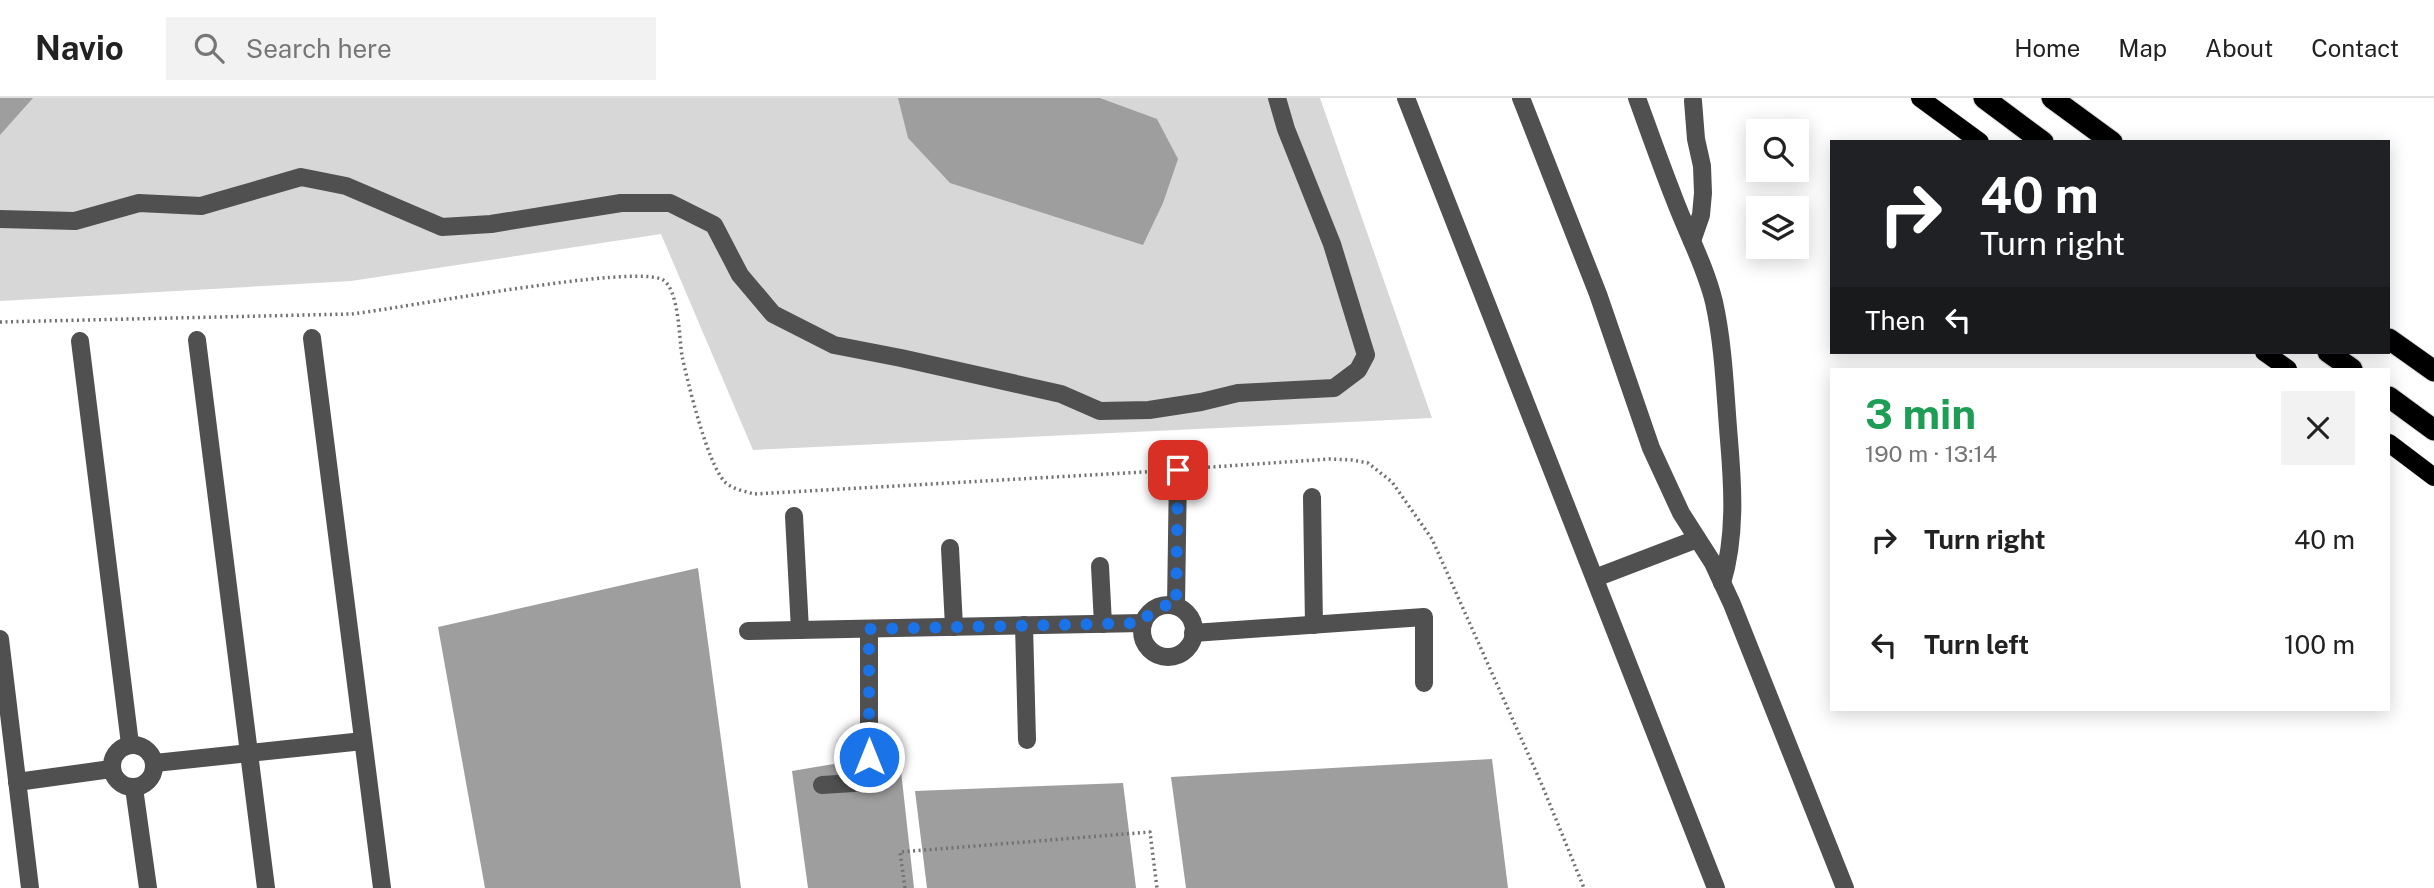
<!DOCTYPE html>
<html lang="en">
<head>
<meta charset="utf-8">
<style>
  body { margin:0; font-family:"Public Sans",sans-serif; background:#f2f2f2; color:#222; height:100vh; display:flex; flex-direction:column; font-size:26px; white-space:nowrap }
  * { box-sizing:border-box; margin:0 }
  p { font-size:23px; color:#767676 }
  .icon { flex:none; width:38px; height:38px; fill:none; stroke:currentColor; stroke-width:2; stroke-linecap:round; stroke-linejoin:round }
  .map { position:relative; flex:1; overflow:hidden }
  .sheet { position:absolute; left:1830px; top:270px; width:560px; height:343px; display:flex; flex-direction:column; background:#fff; border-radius:0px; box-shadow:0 4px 18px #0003 }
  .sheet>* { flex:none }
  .hud { position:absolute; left:1830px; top:42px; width:560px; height:214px; border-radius:0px; box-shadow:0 4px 18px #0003; background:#202124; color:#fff; overflow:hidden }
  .fabs { position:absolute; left:1746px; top:21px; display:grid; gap:14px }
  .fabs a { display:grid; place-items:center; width:63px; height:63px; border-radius:0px; background:#fff; box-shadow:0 4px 18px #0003; font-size:35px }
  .pin { position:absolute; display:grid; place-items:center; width:60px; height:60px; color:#fff; margin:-30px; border-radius:14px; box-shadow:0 4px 10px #0006 }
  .me { position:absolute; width:77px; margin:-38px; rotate:0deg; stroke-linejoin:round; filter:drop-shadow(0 0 5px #0008) }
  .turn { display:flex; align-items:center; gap:24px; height:147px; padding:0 35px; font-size:32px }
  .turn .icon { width:91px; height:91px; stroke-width:2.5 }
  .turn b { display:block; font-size:49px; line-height:60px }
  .then { display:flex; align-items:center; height:66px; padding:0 35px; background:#0003; gap:14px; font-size:26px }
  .round { display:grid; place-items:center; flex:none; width:74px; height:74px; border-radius:0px; background:#f2f2f2 }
  .headline { display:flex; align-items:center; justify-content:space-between; height:119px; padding:0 35px }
  h1 { font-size:42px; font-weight:700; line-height:52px; color:#1e9e55 }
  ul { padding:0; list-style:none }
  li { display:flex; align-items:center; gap:21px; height:105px; padding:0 35px }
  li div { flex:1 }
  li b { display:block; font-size:26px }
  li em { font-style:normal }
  header { display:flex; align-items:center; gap:42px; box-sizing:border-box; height:98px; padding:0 35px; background:#fff; border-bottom:2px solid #e0e0e0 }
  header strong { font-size:33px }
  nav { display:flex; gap:38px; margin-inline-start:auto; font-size:24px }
  .search { width:490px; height:63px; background:#f2f2f2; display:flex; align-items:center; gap:18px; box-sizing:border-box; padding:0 24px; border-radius:0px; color:#767676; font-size:26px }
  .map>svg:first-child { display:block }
</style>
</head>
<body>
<header>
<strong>Navio</strong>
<div class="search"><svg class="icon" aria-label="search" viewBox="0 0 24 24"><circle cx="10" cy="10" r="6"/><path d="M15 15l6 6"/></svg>Search here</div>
<nav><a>Home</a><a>Map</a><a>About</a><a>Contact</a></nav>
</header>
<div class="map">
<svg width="2434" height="790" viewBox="0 0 2434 790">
  <rect width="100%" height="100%" fill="#fff"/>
  <!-- green -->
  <polygon fill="#d7d7d7" points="0,0 1320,0 1432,320 753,352 661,136 351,183 0,203"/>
  <!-- water -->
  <g fill="#9e9e9e">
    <polygon points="0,0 33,0 0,37"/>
    <polygon points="898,0 1100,0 1157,21 1178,61 1163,105 1143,147 950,85 908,40"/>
    <polygon points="698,470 741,790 485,790 438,529"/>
    <polygon points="899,655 914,790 808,790 792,673"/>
    <polygon points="1492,661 1508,790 1186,790 1171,679"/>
    <polygon points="1123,685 1136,790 927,790 915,693"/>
  </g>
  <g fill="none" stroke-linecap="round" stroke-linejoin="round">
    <!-- major casing -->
    <g stroke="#dbdbdb" stroke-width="19">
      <g id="major">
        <polyline points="1920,0 1980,44"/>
        <polyline points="2264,254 2288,271"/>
        <polyline points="2389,345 2434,379"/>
      </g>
    </g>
    <!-- highway casing -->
    <g stroke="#dbdbdb" stroke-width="23">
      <g id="highway">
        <polyline points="1984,0 2043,44"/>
        <polyline points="2052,0 2112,44"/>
        <polyline points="2389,241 2434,273"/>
        <polyline points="2328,254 2352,271"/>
        <polyline points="2389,299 2434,332"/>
      </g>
    </g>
    <!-- path -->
    <g stroke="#727272" stroke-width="3.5" stroke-dasharray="2 3.5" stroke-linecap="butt">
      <path d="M 0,224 L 351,216 C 398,211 637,165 663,182 C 679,192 679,239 682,258 C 688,285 707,364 724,383 C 731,391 744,393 754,396 L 1161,373"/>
      <polyline points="1197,370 1329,361 1352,362 1368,365 1392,384 1432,441 1542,687 1584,790"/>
      <polyline points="905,790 900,754 1150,734 1157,790"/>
    </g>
    <!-- minor -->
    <g stroke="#505050" stroke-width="18">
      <polyline points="1406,0 1716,790"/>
      <polyline points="1521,0 1598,196 1651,350 1681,415 1713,465 1732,506 1845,790"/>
      <path d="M 1637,0 C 1649,33 1661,67 1674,100 C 1687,135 1705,167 1714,204 C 1724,249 1725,296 1729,342 C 1733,389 1736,439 1722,485"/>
      <polyline points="0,121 75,123 139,105 201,108 301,79 346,88 442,129 491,126 621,105 670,105 714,127 740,177 773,216 834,247 901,260 1061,296 1100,313 1149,312 1201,304 1238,295 1334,290 1358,272 1366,257 1332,146 1286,31 1277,0"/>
      <polyline points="1692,143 1701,117 1703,95 1702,68 1696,41 1693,3"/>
      <polyline points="312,240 382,790"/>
      <polyline points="197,242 266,790"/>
      <polyline points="80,243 130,646"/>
      <polyline points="1312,399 1314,527"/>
      <polyline points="794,418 800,532"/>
      <polyline points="950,450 954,529"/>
      <polyline points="1100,468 1103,526"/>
      <polyline points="1595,480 1697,441"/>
      <circle cx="1168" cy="533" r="26"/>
      <polyline points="1176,508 1178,372"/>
      <polyline points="1024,527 1027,642"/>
      <polyline points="748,533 1143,525"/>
      <polyline points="1193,535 1424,519 1424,585"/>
      <polyline points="0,541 30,790"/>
      <circle cx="133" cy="668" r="21"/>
      <polyline points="155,665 363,643"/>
      <polyline points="17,684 111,671"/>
      <polyline points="822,687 869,684 869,531"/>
      <polyline points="134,690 148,790"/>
    </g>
    <!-- major -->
    <use href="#major" stroke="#000" stroke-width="18"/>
    <!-- highway -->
    <use href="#highway" stroke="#000" stroke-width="21"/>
  </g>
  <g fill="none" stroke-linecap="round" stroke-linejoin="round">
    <!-- route -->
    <path stroke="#1a73e8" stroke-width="12" stroke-dasharray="0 21.6" d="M 869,659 L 869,531 L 1143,525 C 1150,511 1161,505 1176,508 L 1178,372"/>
  </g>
</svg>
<div class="fabs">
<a><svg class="icon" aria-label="search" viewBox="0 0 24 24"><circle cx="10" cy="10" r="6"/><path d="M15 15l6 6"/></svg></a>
<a><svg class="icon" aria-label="layers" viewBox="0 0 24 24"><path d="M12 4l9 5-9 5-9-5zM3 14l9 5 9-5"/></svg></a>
</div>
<div class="pin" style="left:1178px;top:372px;background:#d93025"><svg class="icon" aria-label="arrive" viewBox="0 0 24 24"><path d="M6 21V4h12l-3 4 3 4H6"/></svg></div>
<svg class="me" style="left:869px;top:659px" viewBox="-20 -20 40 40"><circle r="17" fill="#1a73e8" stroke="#fff" stroke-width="3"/><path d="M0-11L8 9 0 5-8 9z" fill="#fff"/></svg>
<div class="hud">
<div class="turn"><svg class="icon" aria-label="right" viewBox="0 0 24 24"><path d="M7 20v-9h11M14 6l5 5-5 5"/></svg><div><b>40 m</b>Turn right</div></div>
<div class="then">Then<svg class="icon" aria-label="left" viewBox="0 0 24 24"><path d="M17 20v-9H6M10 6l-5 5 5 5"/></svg></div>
</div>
<section class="sheet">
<div class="headline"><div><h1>3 min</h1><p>190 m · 13:14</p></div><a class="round"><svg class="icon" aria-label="close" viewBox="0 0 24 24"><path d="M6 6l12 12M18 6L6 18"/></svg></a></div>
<ul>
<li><svg class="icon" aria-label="right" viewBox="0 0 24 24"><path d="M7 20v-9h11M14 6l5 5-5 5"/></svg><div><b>Turn right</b></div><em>40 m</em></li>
<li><svg class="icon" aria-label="left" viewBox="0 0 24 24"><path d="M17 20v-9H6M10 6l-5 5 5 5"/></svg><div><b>Turn left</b></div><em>100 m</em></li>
</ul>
</section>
</div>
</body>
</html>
